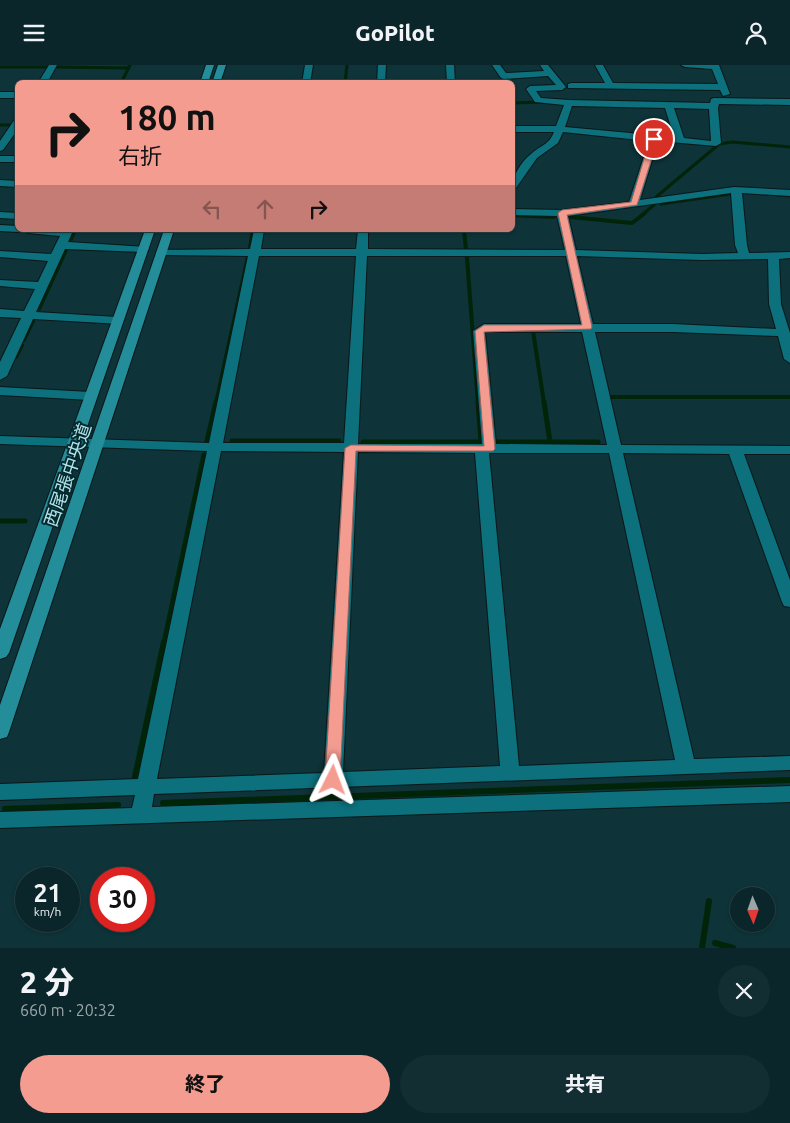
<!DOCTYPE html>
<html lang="ja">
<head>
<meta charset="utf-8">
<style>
  body { margin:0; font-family:Ubuntu,"Noto Sans JP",sans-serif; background:#132e32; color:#f1f3f6; height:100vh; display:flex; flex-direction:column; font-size:19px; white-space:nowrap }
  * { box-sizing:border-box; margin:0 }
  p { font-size:16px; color:#99a5a8 }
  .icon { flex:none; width:28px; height:28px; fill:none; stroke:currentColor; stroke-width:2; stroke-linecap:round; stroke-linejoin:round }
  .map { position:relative; height:883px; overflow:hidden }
  .side { display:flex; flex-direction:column; background:#0a262a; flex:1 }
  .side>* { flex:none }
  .top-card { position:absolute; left:15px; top:15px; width:500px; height:152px; border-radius:8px; box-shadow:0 1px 4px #0004,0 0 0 1px #2a4347; background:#f59c91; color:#111; overflow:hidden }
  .needle { width:32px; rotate:178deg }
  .controls { position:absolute; left:730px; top:822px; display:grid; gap:10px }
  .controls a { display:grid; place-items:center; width:45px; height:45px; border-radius:50%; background:#0a262a; box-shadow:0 1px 4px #0004,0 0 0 1px #2a4347; font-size:25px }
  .speed { position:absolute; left:15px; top:802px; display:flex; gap:10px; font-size:25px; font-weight:700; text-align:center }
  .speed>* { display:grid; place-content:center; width:65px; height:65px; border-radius:50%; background:#0a262a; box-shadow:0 1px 4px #0004,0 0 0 1px #2a4347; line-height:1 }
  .speed small { font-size:12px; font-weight:400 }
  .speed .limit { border:8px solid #d22; background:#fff; color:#111 }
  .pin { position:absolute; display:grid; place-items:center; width:42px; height:42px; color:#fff; margin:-21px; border:2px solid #fff; border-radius:50%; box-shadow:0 1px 5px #0007 }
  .me { position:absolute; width:55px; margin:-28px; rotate:3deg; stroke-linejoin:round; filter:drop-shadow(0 0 4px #0008) }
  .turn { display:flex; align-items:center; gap:18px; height:105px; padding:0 20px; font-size:22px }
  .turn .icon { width:65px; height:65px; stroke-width:2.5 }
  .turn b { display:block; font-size:35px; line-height:42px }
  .lanes { display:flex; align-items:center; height:48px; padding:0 20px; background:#0003; justify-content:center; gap:25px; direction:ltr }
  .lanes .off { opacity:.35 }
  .round { display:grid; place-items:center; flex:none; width:52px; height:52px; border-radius:26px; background:#132e32 }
  .head { display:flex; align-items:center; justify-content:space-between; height:85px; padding:0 20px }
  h1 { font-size:30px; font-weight:800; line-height:38px }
  .action { display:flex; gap:10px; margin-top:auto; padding:10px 20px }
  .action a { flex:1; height:58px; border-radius:30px; background:#f59c91; color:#111; font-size:20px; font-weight:800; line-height:58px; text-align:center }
  .action a+a { background:#132e32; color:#f1f3f6 }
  header { display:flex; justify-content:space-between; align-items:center; height:65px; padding:0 20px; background:#0a262a; font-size:22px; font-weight:800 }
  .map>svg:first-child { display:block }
</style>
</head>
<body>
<header><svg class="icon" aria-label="menu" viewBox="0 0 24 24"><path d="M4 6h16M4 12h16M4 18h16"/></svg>GoPilot<svg class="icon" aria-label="person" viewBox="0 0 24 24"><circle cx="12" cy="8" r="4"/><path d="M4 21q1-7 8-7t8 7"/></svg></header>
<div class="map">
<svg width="790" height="883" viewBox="0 0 790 883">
  <rect width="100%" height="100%" fill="#0e3338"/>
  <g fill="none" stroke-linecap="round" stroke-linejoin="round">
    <!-- stream-far3 -->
    <g stroke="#002408" stroke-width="3">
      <polyline points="0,2 50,2"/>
      <polyline points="54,2 129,3"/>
      <polyline points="121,18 130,0"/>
      <polyline points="345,18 347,0"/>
      <polyline points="512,38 543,37"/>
      <polyline points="0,60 11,60"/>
      <polyline points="713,80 732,77 790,82"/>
      <polyline points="778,130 790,131"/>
      <polyline points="656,132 718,80"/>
      <polyline points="661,139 730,129"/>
      <polyline points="643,149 654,140"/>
    </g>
    <!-- stream-far2 -->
    <g stroke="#002408" stroke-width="4">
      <polyline points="512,150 554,152"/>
      <polyline points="570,152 632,158 645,148"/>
      <polyline points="464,165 466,185"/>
      <polyline points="70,176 75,165"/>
      <polyline points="250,183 253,165"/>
      <polyline points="467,193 478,338"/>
      <polyline points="39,244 66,185"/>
      <polyline points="528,266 533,266 544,338"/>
      <polyline points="24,275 33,256"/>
      <polyline points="16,292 22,280"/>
      <polyline points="610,332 790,332"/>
      <polyline points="216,338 248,192"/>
    </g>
    <!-- stream-far1 -->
    <g stroke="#002408" stroke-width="5">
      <polyline points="544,337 550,377"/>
      <polyline points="207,376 216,337"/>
      <polyline points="232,376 339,376"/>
      <polyline points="363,377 481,377 478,337"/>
      <polyline points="495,377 598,377"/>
      <polyline points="0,456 25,456"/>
      <polyline points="164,578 204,390"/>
    </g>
    <!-- stream -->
    <g stroke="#002408" stroke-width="6">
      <polyline points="135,712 164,577"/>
      <polyline points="163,738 790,715"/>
      <polyline points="5,744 118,740"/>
      <polyline points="715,878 733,883"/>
      <polyline points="702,883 709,836"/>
    </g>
    <!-- minor casing -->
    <g stroke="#09181a" stroke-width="2">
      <g id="minor">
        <polygon points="49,0 57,0 47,18 38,18"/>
        <polygon points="305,0 313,0 310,18 302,18"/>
        <polygon points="378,0 386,0 385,18 377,18"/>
        <polygon points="446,0 454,0 455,18 447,18"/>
        <path d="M 492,0 L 500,0 L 506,8 L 544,6 L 540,0 L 548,0 L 566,22 L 562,25 L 536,26 L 541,33 L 569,35 L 710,38 L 711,34 L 714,33 L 790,34 L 790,40 L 719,39 L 718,43 L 721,78 L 716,81 L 658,76 L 640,135 L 734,122 L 790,125 L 790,131 L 742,128 L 747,180 L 749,188 L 790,187 L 790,193 L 779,194 L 781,239 L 790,268 L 790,298 L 784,294 L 778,271 L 673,267 L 595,267 L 621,380 L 790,381 L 790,389 L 744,389 L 790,515 L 790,542 L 784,541 L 782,537 L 729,389 L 623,388 L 694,694 L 790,691 L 790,705 L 154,729 L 152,742 L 790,721 L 790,737 L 0,763 L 0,747 L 132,743 L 135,730 L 0,735 L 0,719 L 138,714 L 207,386 L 0,379 L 0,371 L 209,378 L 248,191 L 162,190 L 158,189 L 156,187 L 158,185 L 250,184 L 254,165 L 264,165 L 261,184 L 356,184 L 358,165 L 368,165 L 368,184 L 565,185 L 557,151 L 512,150 L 512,144 L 562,145 L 629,137 L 649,76 L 563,67 L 558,78 L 537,93 L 516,123 L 512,124 C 512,111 521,97 531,89 C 541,80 549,80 554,67 L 512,67 L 512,61 L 556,61 L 564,40 L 535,37 L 526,24 L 530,21 L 556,20 L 548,11 L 504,14 L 501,13 ZM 572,41 L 665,43 L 674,72 L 565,62 ZM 674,43 L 709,44 L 711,76 L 684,73 ZM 731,128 L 735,180 L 738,188 L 702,189 L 576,185 L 568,151 ZM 259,191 L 356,191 L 344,378 L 223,378 ZM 367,191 L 566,191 L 581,259 L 484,259 L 473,266 L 482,379 L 358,379 ZM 577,191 L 702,195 L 768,194 L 769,239 L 776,264 L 673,259 L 593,259 ZM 485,267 L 582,267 L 607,380 L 496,379 ZM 221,386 L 344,387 L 324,708 L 157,714 ZM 358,387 L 475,388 L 500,701 L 343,707 ZM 489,388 L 609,388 L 675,695 L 519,701 Z"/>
        <polygon points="595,0 603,0 613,18 718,19 712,4 685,2 681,0 719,0 730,29 723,31 720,25 568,23 568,19 571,18 605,18"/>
        <rect x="0" y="27" width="18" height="6"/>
        <polygon points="18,53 18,64 3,85 0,86 0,76 15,54"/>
        <rect x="0" y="91" width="18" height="6"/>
        <polygon points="0,115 18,116 18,122 0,121"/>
        <polygon points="0,147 18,148 18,154 0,153"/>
        <polygon points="0,160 18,161 18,165 71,166 72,168 68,177 147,182 149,184 147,186 143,187 65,184 36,247 117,252 123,256 121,259 33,254 7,311 0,315 0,297 21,253 0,252 0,244 24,246 35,224 0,221 0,215 38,217 48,196 0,192 0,186 51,189 60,171 28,168 23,165 18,167 0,166"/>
        <polygon points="0,322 90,327 97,331 90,335 0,330"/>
      </g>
    </g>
    <!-- major casing -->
    <g stroke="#09181a" stroke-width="2">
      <g id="major">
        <polygon points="206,0 214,0 208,18 200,18"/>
        <polygon points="218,0 226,0 220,18 212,18"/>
        <polygon points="145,165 155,165 9,588 6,592 0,594 0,564"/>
        <polygon points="164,165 174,165 9,667 7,672 0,674 0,640"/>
      </g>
    </g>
    <!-- minor -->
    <use href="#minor" fill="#0c717d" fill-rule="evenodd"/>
    <!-- major -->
    <use href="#major" fill="#238d9a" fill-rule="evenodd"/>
  </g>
  <!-- route -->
  <polygon fill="#f59c91" stroke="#9f655e" points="654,71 658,74 637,140 567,150 592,262 591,264 484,267 495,384 493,386 356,386 340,715 338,719 333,721 328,719 325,715 345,383 351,380 484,381 475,266 484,260 582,260 558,148 562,145 631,137 650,74"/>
  <g text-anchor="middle" stroke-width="4" stroke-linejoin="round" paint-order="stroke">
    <!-- street labels -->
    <g font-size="18" fill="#b1e3ea" stroke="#03292e">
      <text transform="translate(68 410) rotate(-71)" y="6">西尾張中央道</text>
    </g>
  </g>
</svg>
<div class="controls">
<a><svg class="needle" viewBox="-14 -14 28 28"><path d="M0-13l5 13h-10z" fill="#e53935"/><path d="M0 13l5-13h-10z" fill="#99a5a8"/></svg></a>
</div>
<div class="speed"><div>21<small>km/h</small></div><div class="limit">30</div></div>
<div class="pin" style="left:654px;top:74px;background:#d93025"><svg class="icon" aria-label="arrive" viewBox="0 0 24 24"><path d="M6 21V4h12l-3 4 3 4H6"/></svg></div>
<svg class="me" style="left:333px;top:715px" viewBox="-20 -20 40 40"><path d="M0-17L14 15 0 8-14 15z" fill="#f59c91" stroke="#fff" stroke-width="4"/></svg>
<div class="top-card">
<div class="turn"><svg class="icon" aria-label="right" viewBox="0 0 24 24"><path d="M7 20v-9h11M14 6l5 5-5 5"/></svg><div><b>180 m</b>右折</div></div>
<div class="lanes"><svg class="icon off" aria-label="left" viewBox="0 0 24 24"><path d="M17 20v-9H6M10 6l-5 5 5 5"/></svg><svg class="icon off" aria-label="ahead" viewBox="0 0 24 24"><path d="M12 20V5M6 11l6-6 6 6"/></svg><svg class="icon" aria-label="right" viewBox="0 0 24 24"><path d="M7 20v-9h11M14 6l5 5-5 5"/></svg></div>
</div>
</div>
<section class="side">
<div class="head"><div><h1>2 分</h1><p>660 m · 20:32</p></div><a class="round"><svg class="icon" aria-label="close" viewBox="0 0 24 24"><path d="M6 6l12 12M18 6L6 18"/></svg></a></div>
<div class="action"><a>終了</a><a>共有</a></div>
</section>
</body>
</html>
